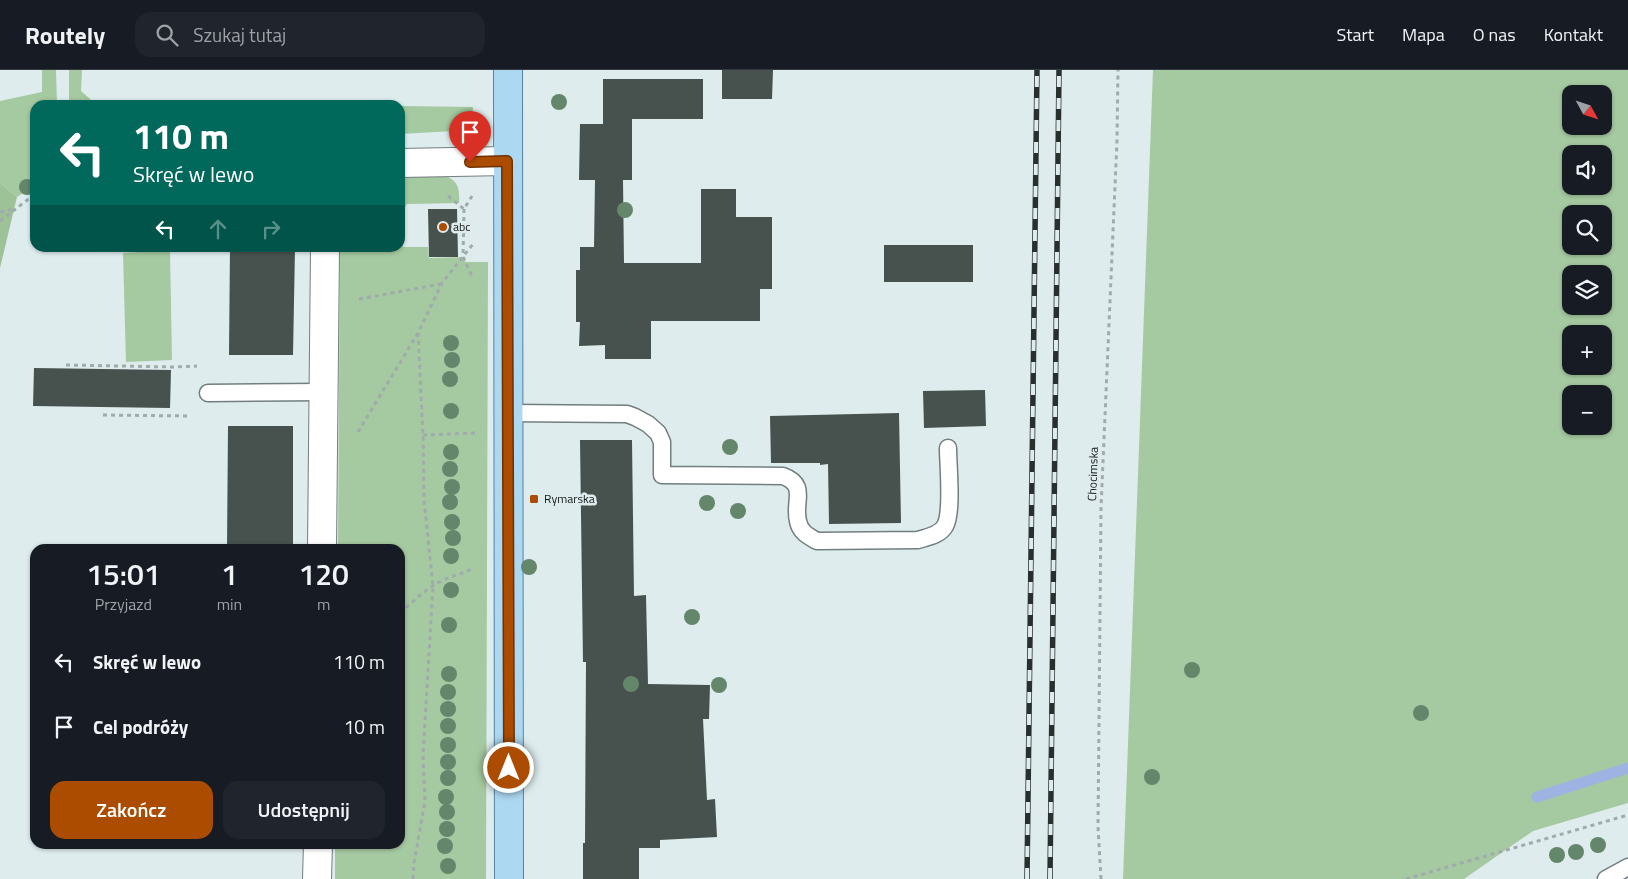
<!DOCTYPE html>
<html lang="pl">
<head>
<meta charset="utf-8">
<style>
  body { margin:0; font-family:"Titillium Web",sans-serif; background:#20242c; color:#f1f3f6; height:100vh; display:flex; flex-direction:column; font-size:19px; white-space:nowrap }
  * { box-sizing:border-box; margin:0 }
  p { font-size:16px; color:#9ea1a6 }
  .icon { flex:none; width:28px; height:28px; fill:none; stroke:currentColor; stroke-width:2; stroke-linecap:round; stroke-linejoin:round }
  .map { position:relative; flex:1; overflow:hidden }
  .side { position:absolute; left:30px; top:474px; width:375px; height:305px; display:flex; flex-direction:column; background:#171b24; border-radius:15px; box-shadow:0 1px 4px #0004 }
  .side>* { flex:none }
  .hud { position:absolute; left:30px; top:30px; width:375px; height:152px; border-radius:15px; box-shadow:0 1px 4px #0004; background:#00695c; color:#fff; overflow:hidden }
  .needle { width:32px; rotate:130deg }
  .fabs { position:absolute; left:1562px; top:15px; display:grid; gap:10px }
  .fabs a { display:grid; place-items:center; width:50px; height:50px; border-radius:10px; background:#171b24; box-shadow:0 1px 4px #0004; font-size:25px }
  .pin { position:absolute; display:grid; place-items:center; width:42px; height:42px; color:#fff; margin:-51px -21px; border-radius:50% 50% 50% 0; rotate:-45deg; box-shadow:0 0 5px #0007 }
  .pin .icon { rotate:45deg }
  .me { position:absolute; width:55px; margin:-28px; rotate:0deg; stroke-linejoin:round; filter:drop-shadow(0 0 4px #0008) }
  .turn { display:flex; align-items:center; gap:18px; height:105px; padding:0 20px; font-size:22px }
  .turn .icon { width:65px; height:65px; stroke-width:2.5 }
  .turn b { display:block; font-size:35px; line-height:42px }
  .lanes { display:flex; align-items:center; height:48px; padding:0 20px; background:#0003; justify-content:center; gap:25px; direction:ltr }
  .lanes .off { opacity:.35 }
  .eta { display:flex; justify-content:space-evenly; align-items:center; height:85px; text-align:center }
  .eta b { font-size:30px; font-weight:600; line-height:35px }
  .cta { display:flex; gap:10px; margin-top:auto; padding:10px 20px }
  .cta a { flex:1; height:58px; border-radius:15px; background:#ab4c00; color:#fff; font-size:20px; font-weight:600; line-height:58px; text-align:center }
  .cta a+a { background:#20242c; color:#f1f3f6 }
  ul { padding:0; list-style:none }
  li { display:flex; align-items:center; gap:15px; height:65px; padding:0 20px }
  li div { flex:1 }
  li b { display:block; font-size:19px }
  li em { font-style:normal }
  header { display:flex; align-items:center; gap:30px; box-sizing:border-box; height:70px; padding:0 25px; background:#171b24; border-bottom:1px solid #363941 }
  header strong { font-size:24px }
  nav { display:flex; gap:28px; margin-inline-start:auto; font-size:18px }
  .search { width:350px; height:45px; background:#20242c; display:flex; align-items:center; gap:12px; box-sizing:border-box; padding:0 18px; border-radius:15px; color:#9ea1a6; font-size:19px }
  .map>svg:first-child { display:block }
</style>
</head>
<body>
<header>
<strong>Routely</strong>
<div class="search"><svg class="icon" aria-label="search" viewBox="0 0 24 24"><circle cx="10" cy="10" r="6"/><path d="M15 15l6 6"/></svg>Szukaj tutaj</div>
<nav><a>Start</a><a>Mapa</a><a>O nas</a><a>Kontakt</a></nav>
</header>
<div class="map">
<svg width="1628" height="809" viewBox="0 0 1628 809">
  <rect width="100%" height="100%" fill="#deeced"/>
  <!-- green -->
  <g fill="#a5c9a0" fill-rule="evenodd">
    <polygon points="42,0 56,0 57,35 35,35 35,116 17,127 0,113 0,31 42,22"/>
    <polygon points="69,0 82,0 81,21 97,35 69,35"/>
    <path d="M 1153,0 L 1628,0 L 1628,733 L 1533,761 L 1464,809 L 1123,809 ZM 1571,24 L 1604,24 L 1604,56 L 1571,56 ZM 1571,84 L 1604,84 L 1604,116 L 1571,116 ZM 1571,144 L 1604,144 L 1604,176 L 1571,176 ZM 1571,204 L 1604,204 L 1604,236 L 1571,236 ZM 1571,264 L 1604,264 L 1604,296 L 1571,296 ZM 1571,324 L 1604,324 L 1604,356 L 1571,356 Z"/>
    <polygon points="400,36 473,37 472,60 400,64"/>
    <path d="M 439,104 C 457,109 460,115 459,133 L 407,134 L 404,138 L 403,177 L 428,177 L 429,188 L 465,187 L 465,192 L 488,192 L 486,809 L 335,809 L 335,774 L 400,774 L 400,479 L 338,479 L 340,178 L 400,178 L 400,105 Z"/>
    <polygon points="170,180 172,290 126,292 123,183"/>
  </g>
  <!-- forest -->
  <polygon fill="#9dc298" points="0,113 17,127 0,198"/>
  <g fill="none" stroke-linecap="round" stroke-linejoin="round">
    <!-- stream -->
    <polyline stroke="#9fb3e2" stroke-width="11" points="1537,727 1628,698"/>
  </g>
  <!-- building -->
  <g fill="#47524e">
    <polygon points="722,0 773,0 772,29 722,29"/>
    <polygon points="603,9 703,9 703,49 632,49 632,110 623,110 624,193 701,193 701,119 736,119 736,147 772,147 772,219 760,219 760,251 651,251 651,289 605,289 605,275 579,276 580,252 576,252 576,200 580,200 580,177 594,177 595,110 579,110 580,54 603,54"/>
    <polygon points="428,139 457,139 458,187 429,187"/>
    <rect x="884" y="175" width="89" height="37"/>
    <polygon points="230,178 295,178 293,285 229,285"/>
    <polygon points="34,298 171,300 170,338 33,336"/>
    <polygon points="985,320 986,356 924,358 923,321"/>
    <polygon points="899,343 901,453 829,454 828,394 820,395 820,393 771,393 770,346"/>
    <polygon points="228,356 293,356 293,479 227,479"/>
    <polygon points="580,370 632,370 634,526 646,525 648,614 710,615 709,649 703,649 707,730 715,729 717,767 660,770 660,778 639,778 639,809 583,809 583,773 585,773 586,592 583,592"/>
  </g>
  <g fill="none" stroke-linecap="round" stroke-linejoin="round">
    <!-- service casing -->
    <g stroke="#727e80" stroke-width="19">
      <g id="service">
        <polyline points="208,323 324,322"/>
        <path d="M 508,343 L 627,344 L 635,347 L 648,354 L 658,363 L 662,372 L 662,405 L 783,406 C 808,415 793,432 798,451 C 800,462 808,466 817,471 L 918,470 C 928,467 940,465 945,456 C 953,442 948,396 948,378"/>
        <polyline points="1606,809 1628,797"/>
      </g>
    </g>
    <!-- minor casing -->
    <g stroke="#727e80" stroke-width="30">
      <g id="minor">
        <polyline points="400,93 507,91"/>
        <polyline points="322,479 325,178"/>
        <polyline points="317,809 318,774"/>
      </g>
    </g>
    <!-- primary casing -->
    <g stroke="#55849f" stroke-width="30">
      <polyline id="primary" points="508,0 509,809"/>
    </g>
    <!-- path -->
    <g stroke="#a0abac" stroke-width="3" stroke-dasharray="4 4" stroke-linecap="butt">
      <polyline points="448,126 464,139 472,126"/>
      <polyline points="464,139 463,187 473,208"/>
      <polyline points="0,142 14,139"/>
      <polyline points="0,151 35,124"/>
      <polyline points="359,229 441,214"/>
      <polyline points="66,295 173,297 197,296"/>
      <polyline points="103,345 191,346"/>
      <polyline points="358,362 418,263 442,213 473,174"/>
      <polyline points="423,365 475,363"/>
      <path d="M 400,543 C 414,531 427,517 444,510 C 454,505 464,503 474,498"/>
      <polyline points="413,809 414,793 425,731 423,686 433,516 424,430 423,365 418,263"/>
      <polyline points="1101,809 1098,757 1101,438 1117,70 1118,0"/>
      <polyline points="1406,809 1628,745"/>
    </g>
    <!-- service -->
    <use href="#service" stroke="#fff" stroke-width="16"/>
    <!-- minor -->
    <use href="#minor" stroke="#fff" stroke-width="28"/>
    <!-- primary -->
    <use href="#primary" stroke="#add8f1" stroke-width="28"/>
    <!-- rail casing -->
    <g stroke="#292e2f" stroke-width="5.5">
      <g id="rail">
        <polyline points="1027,809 1037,0"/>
        <polyline points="1050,809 1059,0"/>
      </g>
    </g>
    <!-- rail -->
    <use href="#rail" stroke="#deeced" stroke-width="4" stroke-dasharray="11" stroke-linecap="butt"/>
  </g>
  <!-- trees -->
  <g fill="#64876b">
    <circle cx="559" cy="32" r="8"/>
    <circle cx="27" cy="117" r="8"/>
    <circle cx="625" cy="140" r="8"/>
    <circle cx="451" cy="273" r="8"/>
    <circle cx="452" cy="290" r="8"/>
    <circle cx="450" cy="309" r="8"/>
    <circle cx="451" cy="341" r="8"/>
    <circle cx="730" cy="377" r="8"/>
    <circle cx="451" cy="382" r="8"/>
    <circle cx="450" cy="399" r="8"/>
    <circle cx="452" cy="417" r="8"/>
    <circle cx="450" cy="432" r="8"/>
    <circle cx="707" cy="433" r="8"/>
    <circle cx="738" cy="441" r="8"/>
    <circle cx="452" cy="452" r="8"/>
    <circle cx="453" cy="468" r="8"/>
    <circle cx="451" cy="486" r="8"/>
    <circle cx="529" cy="497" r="8"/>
    <circle cx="451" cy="520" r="8"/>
    <circle cx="692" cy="547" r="8"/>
    <circle cx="449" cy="555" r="8"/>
    <circle cx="1192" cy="600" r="8"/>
    <circle cx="449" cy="604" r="8"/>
    <circle cx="631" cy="614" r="8"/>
    <circle cx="719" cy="615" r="8"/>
    <circle cx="448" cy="622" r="8"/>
    <circle cx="448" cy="639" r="8"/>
    <circle cx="1421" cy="643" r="8"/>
    <circle cx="448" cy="656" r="8"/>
    <circle cx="448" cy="675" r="8"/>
    <circle cx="448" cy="692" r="8"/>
    <circle cx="1152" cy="707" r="8"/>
    <circle cx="448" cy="708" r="8"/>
    <circle cx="446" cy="727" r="8"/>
    <circle cx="447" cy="742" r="8"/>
    <circle cx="447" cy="759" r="8"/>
    <circle cx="1598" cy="775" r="8"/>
    <circle cx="445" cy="776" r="8"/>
    <circle cx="1576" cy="782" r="8"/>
    <circle cx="1557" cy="785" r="8"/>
    <circle cx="448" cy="796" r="8"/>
  </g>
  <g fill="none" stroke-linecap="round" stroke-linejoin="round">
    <!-- route casing -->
    <g stroke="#6f3100" stroke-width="12">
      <polyline id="route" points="470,92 507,91 509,698"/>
    </g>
    <!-- route -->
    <use href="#route" stroke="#ab4c00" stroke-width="9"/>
  </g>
  <!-- markers -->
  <g fill="#ab4c00" stroke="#deeced" stroke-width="2">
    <circle cx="443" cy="157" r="5"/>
    <rect x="529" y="424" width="10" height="10" rx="2.5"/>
  </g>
  <g text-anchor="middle" stroke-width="5" stroke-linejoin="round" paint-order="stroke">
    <!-- poi labels -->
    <g font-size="12" fill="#15191a" stroke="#deeced" text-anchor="start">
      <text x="453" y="161">abc</text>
      <text x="544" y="433">Rymarska</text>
    </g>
    <!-- street labels -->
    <g font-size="12" fill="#15191a" stroke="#deeced">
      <text transform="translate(1093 404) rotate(-88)" y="4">Chocimska</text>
    </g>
  </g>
</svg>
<div class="fabs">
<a><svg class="needle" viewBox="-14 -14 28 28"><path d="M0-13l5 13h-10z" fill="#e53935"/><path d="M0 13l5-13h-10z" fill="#9ea1a6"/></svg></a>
<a><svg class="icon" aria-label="sound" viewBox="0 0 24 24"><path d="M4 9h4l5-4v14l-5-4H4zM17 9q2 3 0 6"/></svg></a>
<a><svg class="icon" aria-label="search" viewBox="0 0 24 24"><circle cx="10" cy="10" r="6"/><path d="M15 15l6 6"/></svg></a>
<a><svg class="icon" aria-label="layers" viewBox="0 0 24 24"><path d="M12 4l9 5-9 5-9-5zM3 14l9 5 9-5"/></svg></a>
<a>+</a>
<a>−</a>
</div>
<div class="pin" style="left:470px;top:92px;background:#d93025"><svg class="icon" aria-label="arrive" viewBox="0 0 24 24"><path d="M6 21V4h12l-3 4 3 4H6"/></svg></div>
<svg class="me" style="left:509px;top:698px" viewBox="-20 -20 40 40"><circle r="17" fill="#ab4c00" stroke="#fff" stroke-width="3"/><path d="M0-11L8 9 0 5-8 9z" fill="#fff"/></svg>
<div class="hud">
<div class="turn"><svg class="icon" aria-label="left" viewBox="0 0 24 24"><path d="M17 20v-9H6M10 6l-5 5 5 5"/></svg><div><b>110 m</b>Skręć w lewo</div></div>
<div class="lanes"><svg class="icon" aria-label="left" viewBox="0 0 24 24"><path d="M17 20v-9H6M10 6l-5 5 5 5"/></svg><svg class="icon off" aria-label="ahead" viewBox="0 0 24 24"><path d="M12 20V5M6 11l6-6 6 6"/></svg><svg class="icon off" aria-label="right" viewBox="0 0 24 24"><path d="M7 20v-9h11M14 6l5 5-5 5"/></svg></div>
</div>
<section class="side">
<div class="eta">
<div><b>15:01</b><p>Przyjazd</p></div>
<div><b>1</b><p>min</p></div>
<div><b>120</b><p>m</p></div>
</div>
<ul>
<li><svg class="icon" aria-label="left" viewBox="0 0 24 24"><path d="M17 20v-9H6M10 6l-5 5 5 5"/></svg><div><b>Skręć w lewo</b></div><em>110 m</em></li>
<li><svg class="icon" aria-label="arrive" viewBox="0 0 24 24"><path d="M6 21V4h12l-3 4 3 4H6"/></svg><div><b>Cel podróży</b></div><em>10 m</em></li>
</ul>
<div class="cta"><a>Zakończ</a><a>Udostępnij</a></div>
</section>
</div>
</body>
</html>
